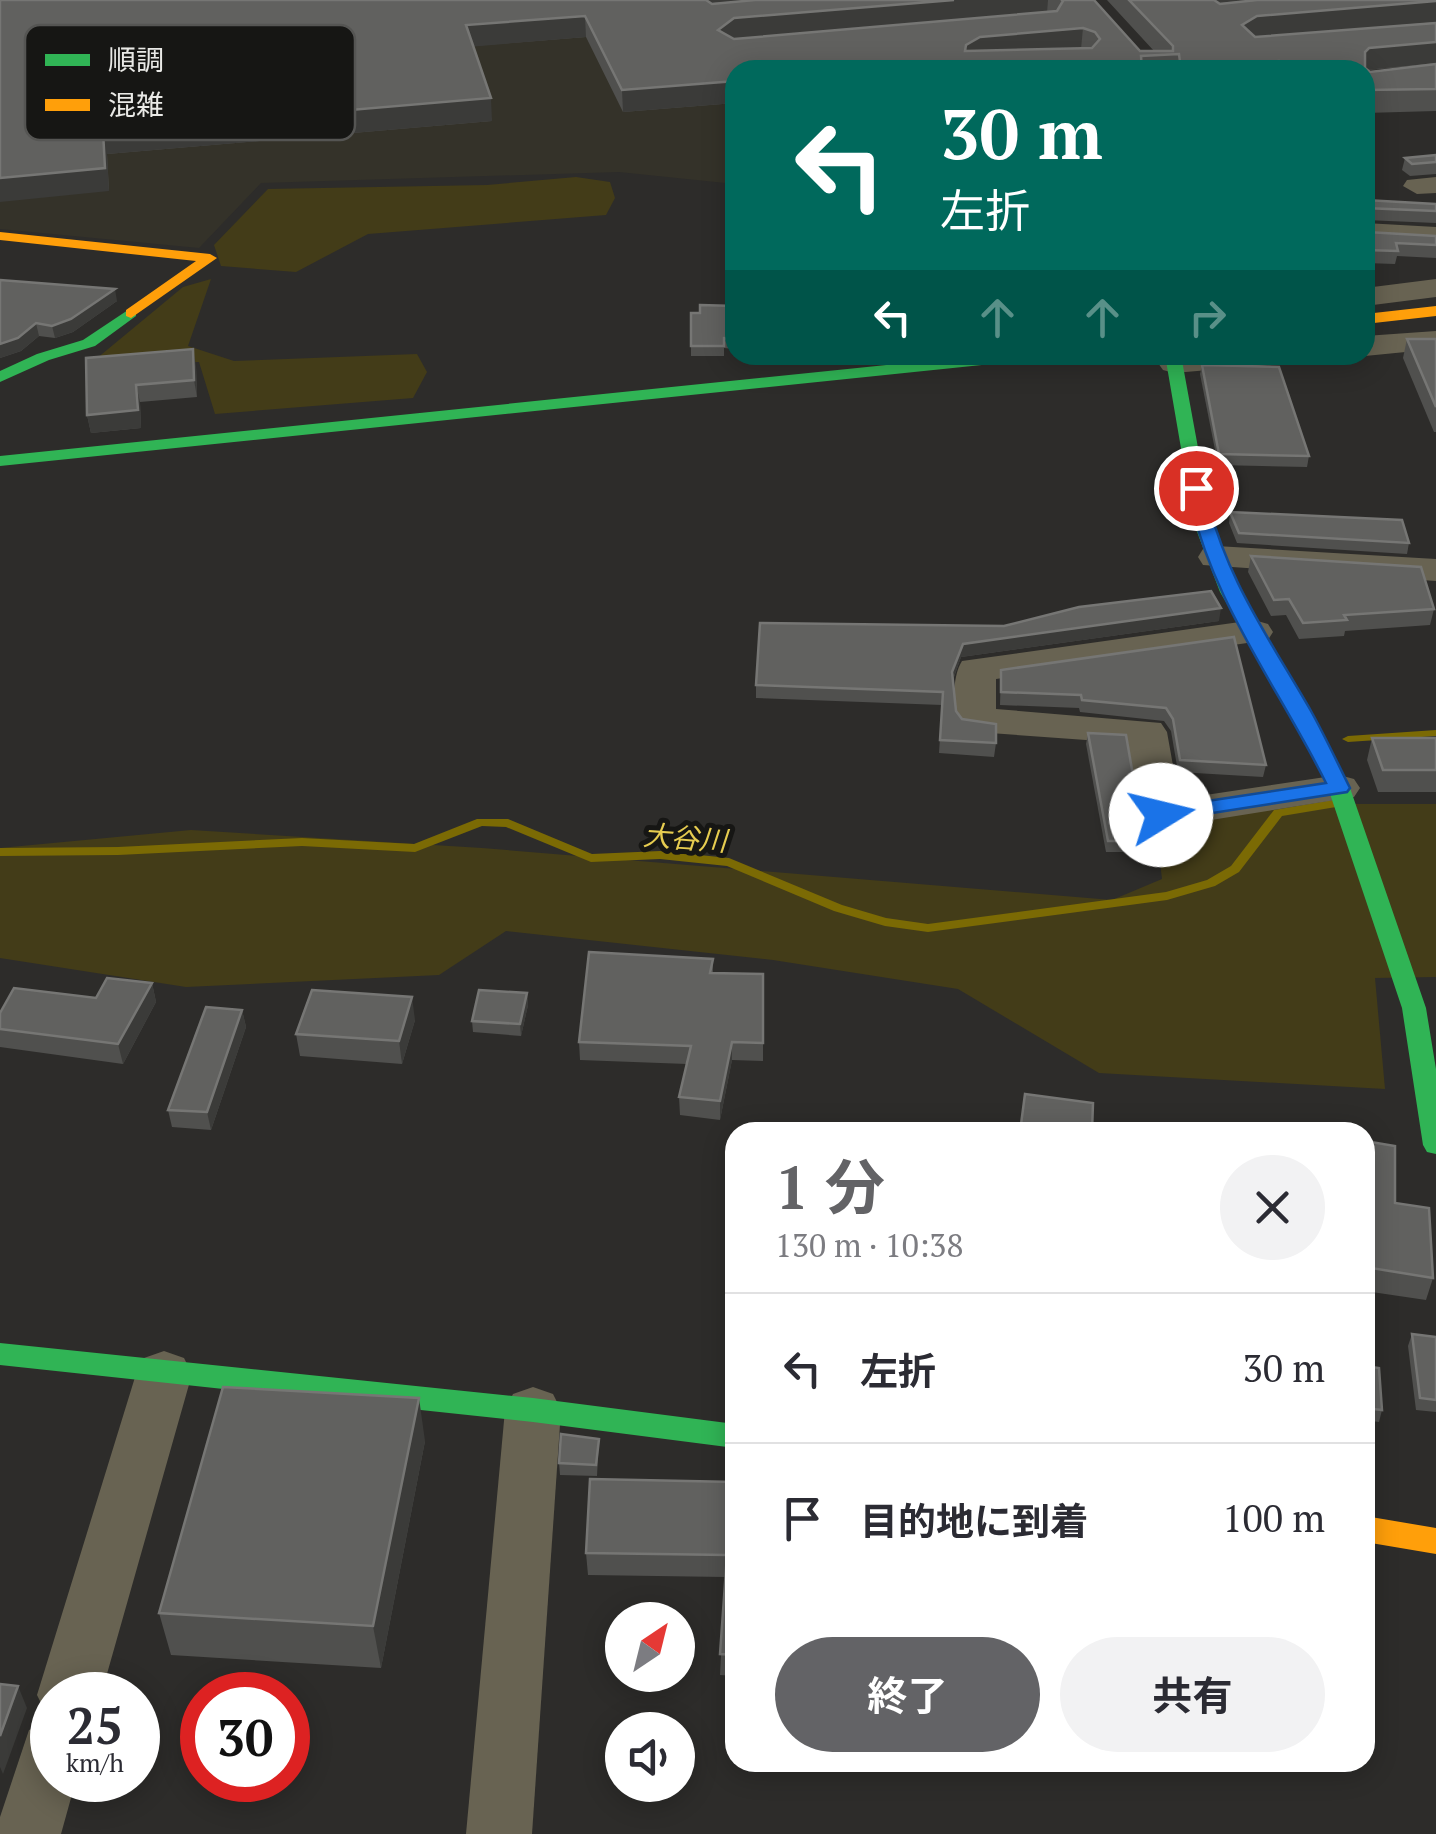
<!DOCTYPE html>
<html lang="ja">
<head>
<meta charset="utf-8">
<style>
  body { margin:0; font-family:"PT Serif","Noto Sans JP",serif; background:#f2f2f3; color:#2b2b33; height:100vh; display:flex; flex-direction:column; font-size:38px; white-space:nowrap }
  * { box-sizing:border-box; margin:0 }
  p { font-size:32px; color:#7c7c81 }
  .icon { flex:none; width:55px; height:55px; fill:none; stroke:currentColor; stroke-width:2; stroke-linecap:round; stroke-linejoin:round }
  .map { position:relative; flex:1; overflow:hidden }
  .details { position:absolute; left:725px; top:1122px; width:650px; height:650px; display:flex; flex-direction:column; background:#fff; border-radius:30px; box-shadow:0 5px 25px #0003 }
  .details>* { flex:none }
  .top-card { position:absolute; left:725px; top:60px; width:650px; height:305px; border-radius:30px; box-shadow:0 5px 25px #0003; background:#00695c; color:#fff; overflow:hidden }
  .needle { width:65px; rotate:35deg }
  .buttons { position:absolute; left:605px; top:1602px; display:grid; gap:20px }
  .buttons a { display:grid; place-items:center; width:90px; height:90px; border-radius:50%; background:#fff; box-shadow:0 5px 25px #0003; font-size:50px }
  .speed { position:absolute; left:30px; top:1672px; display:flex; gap:20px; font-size:50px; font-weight:700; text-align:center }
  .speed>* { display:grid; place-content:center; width:130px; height:130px; border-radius:50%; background:#fff; box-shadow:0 5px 25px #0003; line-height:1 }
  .speed small { font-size:25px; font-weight:400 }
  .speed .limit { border:15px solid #d22; background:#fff; color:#111 }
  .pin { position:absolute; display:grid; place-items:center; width:85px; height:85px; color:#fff; margin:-42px; border:5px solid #fff; border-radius:50%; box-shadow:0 2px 10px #0007 }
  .me { position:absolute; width:110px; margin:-55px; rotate:81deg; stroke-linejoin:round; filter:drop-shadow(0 0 8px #0008) }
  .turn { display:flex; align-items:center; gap:35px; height:210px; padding:0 50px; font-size:45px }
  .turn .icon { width:130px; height:130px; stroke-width:2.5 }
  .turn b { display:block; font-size:70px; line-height:85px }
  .lanes { display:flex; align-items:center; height:95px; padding:0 50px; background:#0003; justify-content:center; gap:50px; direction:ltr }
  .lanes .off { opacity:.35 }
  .round { display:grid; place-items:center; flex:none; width:105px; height:105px; border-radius:52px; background:#f2f2f3 }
  .summary { display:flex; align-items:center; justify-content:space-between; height:170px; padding:0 50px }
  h1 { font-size:60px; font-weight:700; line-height:75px; color:#636366 }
  .primary-button { display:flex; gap:20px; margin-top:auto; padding:20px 50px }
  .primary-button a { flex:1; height:115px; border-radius:60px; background:#636366; color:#fff; font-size:40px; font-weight:700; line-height:115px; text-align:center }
  .primary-button a+a { background:#f2f2f3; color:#2b2b33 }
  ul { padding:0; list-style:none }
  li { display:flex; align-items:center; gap:30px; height:150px; padding:0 50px; border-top:2px solid #e1e1e2 }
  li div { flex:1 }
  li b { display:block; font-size:38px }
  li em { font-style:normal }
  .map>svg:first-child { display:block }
</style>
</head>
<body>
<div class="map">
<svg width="1436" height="1834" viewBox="0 0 1436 1834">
  <rect width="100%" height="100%" fill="#2d2c2a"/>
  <!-- built -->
  <polygon fill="#343229" points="0,0 688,0 735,77 735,184 619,172 261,183 199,248 0,229"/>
  <!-- green -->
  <g fill="#433c18">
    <polygon points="576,177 610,182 615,198 606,215 368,234 296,272 221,266 214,245 268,189 487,185"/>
    <polygon points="211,279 188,346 234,361 417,354 427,372 413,398 215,414 199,362 90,364 183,287"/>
    <polygon points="1282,804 1436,804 1436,977 1375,978 1385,1089 1099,1073 958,989 773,960 506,931 439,975 186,987 0,958 0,848 191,830 482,848 1112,900 1162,879 1156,827"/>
  </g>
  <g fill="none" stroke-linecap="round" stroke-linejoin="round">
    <!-- stream -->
    <g fill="#7b6a04" fill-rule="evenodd">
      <polygon points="1436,730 1436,736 1348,742 1342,739 1348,736"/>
      <polygon points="1332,800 1338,804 1336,807 1282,816 1239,872 1215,886 1167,900 928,932 885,926 834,911 727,866 660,859 591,862 506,827 482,826 415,852 302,846 118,855 0,856 0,848 118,847 302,838 414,844 477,819 508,819 592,854 660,851 729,858 842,905 886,918 928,924 1166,892 1207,880 1231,866 1274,810"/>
    </g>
    <!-- street -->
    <g fill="#686352" fill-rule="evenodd">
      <polygon points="1436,177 1436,193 1417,194 1403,186 1407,180"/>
      <polygon points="1365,223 1436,227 1436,245 1365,241"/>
      <polygon points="1436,279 1436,297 1365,306 1365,288"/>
      <polygon points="1436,331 1436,349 1365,356 1363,355 1365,336"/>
      <polygon points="1283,355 1278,362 1267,365 1174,373 1163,370 1158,363 1167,355"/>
      <polygon points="1216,546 1436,559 1436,581 1203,565 1198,557 1203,549"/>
      <path d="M 1254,620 L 1268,624 L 1273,632 L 1268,640 L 996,679 L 996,709 L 1161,723 L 1167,732 L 1179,799 L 1339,775 L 1354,779 L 1360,788 L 1354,797 L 1161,828 L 1146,824 L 1140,815 L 1128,743 L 976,732 L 962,729 C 951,714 952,676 962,661 Z"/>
      <polygon points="164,1351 184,1358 192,1374 101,1695 52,1695 52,1718 47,1715 37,1695 136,1374 144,1358"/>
      <polygon points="533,1387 553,1394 561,1410 532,1834 466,1834 505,1410 513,1394"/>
      <polygon points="52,1721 52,1780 76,1780 61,1834 0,1834 0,1817 29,1730"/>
    </g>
    <!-- fast -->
    <g fill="#30b455" fill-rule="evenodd">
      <polygon points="131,308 136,310 136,316 95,346 49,360 0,382 0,371 37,354 83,340"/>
      <polygon points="984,355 1039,355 1031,360 0,466 0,456"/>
      <polygon points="1165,355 1181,355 1212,524 1238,592 1325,737 1350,788 1426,1008 1436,1069 1436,1154 1427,1152 1423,1145 1402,1008 1328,788 1305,737 1220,592 1194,524"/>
      <polygon points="0,1343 533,1398 735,1424 735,1448 533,1422 0,1365"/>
    </g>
    <!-- slow -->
    <g fill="#ff9f0a" fill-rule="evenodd">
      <polygon points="0,232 210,254 217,258 131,318 126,316 126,310 196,261 0,240"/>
      <polygon points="1436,306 1436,316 1365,324 1365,314"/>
      <polygon points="1365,1516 1436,1528 1436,1554 1365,1542"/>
    </g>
  </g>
  <!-- wall -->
  <g fill="#50504e">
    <polygon points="0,0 1094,0 1140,51 1154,51 1107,0 1436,0 1436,64 1368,70 1370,72 1436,64 1436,111 1365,113 1365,70 735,70 735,103 623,112 586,37 473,46 492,121 107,154 109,191"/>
    <polygon points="1436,155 1436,174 1410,176 1402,170 1405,158"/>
    <polygon points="1365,200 1436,204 1436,223 1365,220"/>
    <polygon points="1365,230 1367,232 1436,236 1436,258 1397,256 1395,264 1365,263"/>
    <polygon points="0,280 117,301 73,332 55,338 39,336 21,351 0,358"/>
    <polygon points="735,306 735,349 724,348 724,356 691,356 691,313 700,313"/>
    <polygon points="1407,339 1436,339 1436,432 1434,432 1403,358"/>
    <polygon points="86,358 196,366 197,397 140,402 141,428 91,433 87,415"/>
    <polygon points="1202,365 1309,456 1307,467 1218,465 1200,374"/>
    <polygon points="1230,512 1409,543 1407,554 1237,543 1229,523"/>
    <polygon points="1251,556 1434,609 1430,625 1345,631 1344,636 1299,639 1286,615 1271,616 1248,572"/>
    <polygon points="1219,621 961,657 953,680 956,711 962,719 996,743 994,757 939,753 942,705 756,698 756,685 1004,626"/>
    <polygon points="1234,637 1266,765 1263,777 1178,772 1171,731 1164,721 1080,712 1079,708 1000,705 1001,670"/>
    <polygon points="1088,733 1138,804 1151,841 1149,852 1106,852 1086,744"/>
    <polygon points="1372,738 1436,738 1436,792 1378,792 1367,760"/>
    <polygon points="713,959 713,973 763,974 763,1061 732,1060 720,1120 680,1115 679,1097 687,1064 580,1060 579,1042"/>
    <polygon points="152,983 156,1002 123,1064 0,1047 0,1013 96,998"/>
    <polygon points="527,993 528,1005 521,1036 473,1032 472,1021"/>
    <polygon points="242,1010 246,1027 211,1130 172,1127 168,1110"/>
    <polygon points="415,1020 402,1064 300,1056 296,1034"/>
    <polygon points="1365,1141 1433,1278 1426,1300 1365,1291"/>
    <polygon points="1412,1334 1436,1337 1436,1412 1416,1410 1408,1346"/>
    <polygon points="1365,1366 1382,1410 1379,1422 1365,1420"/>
    <polygon points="599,1439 597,1476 560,1475 559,1463"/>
    <polygon points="425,1441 381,1668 171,1655 159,1613"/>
    <polygon points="735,1482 735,1676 720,1675 725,1577 588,1575 586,1553"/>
  </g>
  <!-- shaded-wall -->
  <g fill="#3b3b39">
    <polygon points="696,0 750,0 712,3"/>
    <polygon points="954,0 1048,0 1047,13 734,39 718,30 734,18"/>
    <polygon points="1204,0 1249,0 1217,3"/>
    <polygon points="1436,1 1436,22 1254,37 1242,25 1257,16"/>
    <polygon points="585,16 586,37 468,47 466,25"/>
    <polygon points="1083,28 1081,49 964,67 966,45 980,37"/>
    <polygon points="1436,42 1436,63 1365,70 1365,52 1369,48"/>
    <polygon points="1279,61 1277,70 1182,70"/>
    <polygon points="735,81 735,103 623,112 622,90"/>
    <polygon points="491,98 492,121 107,154 109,191 0,202 0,178 103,131"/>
    <polygon points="115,289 117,301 73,332 55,338 52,326"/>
    <polygon points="36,323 39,336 21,351 0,358 0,344"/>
    <polygon points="193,349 196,366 197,397 194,380"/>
    <polygon points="136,385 140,402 141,428 91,433 87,415"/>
    <polygon points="1221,608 1219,621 961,657 951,685 952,672 963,644"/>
    <polygon points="152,983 156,1002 123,1064 118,1044"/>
    <polygon points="527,993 528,1005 521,1036 520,1024"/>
    <polygon points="412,997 415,1020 402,1064 399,1041"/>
    <polygon points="242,1010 246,1027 211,1130 207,1112"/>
    <polygon points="732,1042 732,1060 720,1120 720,1101"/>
    <polygon points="419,1398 425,1441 381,1668 373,1626"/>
    <polygon points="18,1686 27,1708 3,1774 0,1767 0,1736"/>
  </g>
  <!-- building -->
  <g fill="#61615f" stroke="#767674" stroke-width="2.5" fill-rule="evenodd">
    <path d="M 0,0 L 706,0 L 712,4 L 755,0 L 954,0 L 734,18 L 718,30 L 734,39 L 1057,11 L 1063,1 L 1062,0 L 1094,0 L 1140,51 L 1173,51 L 1173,46 L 1129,0 L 1214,0 L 1220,4 L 1257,0 L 1436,0 L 1436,1 L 1257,16 L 1242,25 L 1255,37 L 1436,23 L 1436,42 L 1369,48 L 1365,52 L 1365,68 L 1370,72 L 1436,64 L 1436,89 L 1365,90 L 1365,70 L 1285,70 L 1279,61 L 1181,70 L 1179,54 L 1141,56 L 1142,70 L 735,70 L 735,81 L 622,90 L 585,16 L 466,25 L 491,98 L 103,131 L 105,168 L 0,178 ZM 1083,28 L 1095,32 L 1100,39 L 1092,48 L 965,51 L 966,45 L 980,37 Z"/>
    <polygon points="1436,155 1436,162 1412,164 1405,158"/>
    <polygon points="1365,200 1436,204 1436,211 1365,208"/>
    <polygon points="1365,230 1367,232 1436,236 1436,245 1396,243 1398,251 1365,250"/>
    <polygon points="0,280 115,289 71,319 52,326 36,323 18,338 0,344"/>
    <polygon points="700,305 735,306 735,339 724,338 724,346 691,346 691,313 700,313"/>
    <polygon points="1407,339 1436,339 1436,407"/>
    <polygon points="193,349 194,380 136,385 138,410 87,415 86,358"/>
    <polygon points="1202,365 1279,367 1309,456 1219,454"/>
    <polygon points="1230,512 1402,520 1409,543 1239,533"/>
    <polygon points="1251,556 1421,567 1434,609 1344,615 1347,620 1303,623 1289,599 1274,600"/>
    <polygon points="1211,591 1221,608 963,644 952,672 956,711 962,719 996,724 996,743 940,740 943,692 756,685 760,623 1004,626 1079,607"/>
    <polygon points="1234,637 1266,765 1180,760 1173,719 1166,708 1082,700 1081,695 1001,692 1001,670"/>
    <polygon points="1088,733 1126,735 1138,804 1148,817 1151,841 1108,841"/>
    <polygon points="1372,738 1436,738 1436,770 1383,770"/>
    <polygon points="589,952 713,959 710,973 763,974 763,1043 732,1042 720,1101 679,1097 691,1046 579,1042"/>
    <polygon points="107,978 152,983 118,1044 0,1029 0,1013 14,988 96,998"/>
    <polygon points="312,990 412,997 399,1041 296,1034"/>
    <polygon points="479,990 527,993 520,1024 472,1021"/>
    <polygon points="206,1007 242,1010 207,1112 168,1110"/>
    <polygon points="1025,1094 1093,1103 1092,1132 1020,1132"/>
    <polygon points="1365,1141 1395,1146 1395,1203 1429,1208 1433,1278 1365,1267"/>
    <polygon points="1412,1334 1436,1337 1436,1400 1420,1398"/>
    <polygon points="1365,1366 1379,1368 1382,1410 1365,1408"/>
    <polygon points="223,1387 419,1398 373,1626 159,1613"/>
    <polygon points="561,1434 599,1439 596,1465 559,1463"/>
    <polygon points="590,1479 735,1482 735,1655 720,1654 727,1555 586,1553"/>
    <polygon points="0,1684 18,1686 0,1736"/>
  </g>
  <!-- route -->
  <path fill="#1a73e8" stroke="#114b97" stroke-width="2.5" d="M 1196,483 L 1205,488 C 1222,573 1269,638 1311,711 C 1325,736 1337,762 1350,788 L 1347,792 L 1161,821 L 1150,815 L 1161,808 L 1326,783 C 1278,686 1207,596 1188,488 Z"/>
  <g text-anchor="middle" stroke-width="10" stroke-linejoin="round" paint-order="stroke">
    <!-- water labels -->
    <g font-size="28" font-style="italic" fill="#e6cc50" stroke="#161614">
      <text transform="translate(685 838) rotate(4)" y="10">大谷川</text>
    </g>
  </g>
  <!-- legend -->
  <rect x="25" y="25" width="330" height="115" rx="15" fill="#161614" stroke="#555553" stroke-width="2.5"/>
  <rect x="45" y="54" width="45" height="12" fill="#30b455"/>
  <rect x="45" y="99" width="45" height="12" fill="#ff9f0a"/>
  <g font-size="28" fill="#e9e9e6">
    <text x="108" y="70">順調</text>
    <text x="108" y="115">混雑</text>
  </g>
</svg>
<div class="buttons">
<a><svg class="needle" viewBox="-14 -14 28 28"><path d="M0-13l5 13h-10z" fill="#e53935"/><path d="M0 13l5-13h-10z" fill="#7c7c81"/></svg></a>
<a><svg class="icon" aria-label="sound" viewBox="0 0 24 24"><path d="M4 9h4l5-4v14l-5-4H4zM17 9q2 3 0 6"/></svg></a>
</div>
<div class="speed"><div>25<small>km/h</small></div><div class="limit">30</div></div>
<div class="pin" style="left:1196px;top:488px;background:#d93025"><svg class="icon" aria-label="arrive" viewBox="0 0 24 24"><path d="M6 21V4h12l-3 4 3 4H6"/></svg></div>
<svg class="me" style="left:1161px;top:815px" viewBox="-20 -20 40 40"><circle r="19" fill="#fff"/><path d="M0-13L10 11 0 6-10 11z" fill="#1a73e8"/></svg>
<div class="top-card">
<div class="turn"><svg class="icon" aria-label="left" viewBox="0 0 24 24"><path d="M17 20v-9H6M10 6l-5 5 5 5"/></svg><div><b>30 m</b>左折</div></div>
<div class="lanes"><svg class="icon" aria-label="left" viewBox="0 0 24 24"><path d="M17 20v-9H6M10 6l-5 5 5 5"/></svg><svg class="icon off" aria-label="ahead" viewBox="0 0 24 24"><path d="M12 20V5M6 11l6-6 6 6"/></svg><svg class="icon off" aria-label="ahead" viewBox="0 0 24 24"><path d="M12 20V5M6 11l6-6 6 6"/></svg><svg class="icon off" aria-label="right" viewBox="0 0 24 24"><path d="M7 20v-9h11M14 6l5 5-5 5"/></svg></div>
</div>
<section class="details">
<div class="summary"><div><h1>1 分</h1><p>130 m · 10:38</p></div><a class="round"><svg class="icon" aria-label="close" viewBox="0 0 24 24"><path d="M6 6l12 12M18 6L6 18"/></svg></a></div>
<ul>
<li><svg class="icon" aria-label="left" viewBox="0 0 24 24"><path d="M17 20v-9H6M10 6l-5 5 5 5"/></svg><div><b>左折</b></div><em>30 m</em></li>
<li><svg class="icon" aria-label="arrive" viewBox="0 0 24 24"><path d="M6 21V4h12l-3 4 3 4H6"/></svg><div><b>目的地に到着</b></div><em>100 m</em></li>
</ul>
<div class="primary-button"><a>終了</a><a>共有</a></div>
</section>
</div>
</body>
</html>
